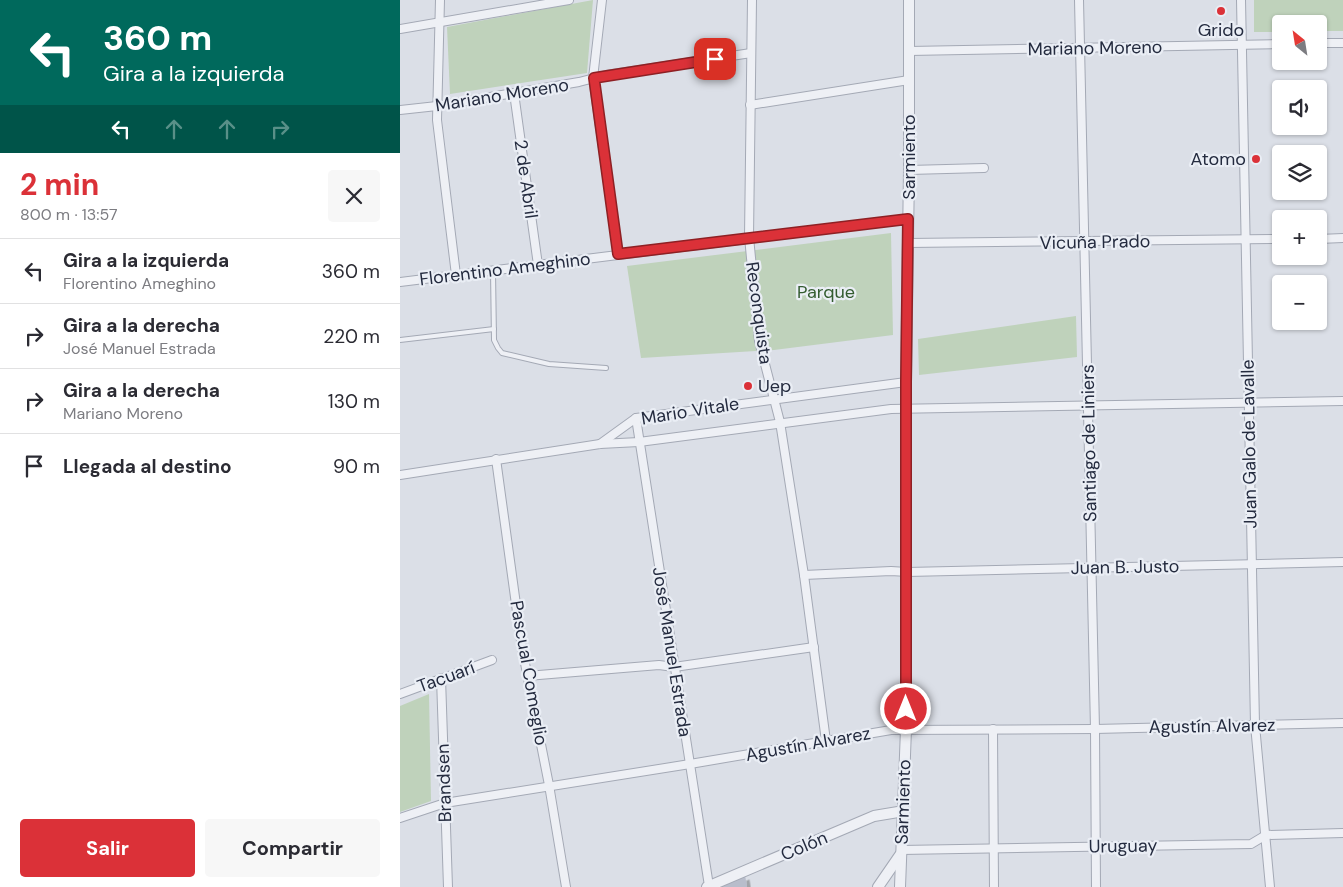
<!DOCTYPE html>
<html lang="es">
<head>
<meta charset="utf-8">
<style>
  body { margin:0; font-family:"DM Sans",sans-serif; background:#f7f7f7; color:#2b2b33; height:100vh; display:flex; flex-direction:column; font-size:19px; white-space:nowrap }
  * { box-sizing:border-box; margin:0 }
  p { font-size:16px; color:#7c7c81 }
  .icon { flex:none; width:28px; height:28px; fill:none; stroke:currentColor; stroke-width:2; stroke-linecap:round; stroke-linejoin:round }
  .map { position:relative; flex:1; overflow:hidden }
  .details { display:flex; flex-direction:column; background:#fff; width:400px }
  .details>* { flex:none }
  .top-card { background:#00695c; color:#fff; overflow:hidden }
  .needle { width:32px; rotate:330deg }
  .buttons { position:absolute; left:872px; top:15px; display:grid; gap:10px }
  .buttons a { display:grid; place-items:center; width:55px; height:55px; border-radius:5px; background:#fff; box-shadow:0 1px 4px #0004; font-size:25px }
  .pin { position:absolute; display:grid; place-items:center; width:42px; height:42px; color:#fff; margin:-21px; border-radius:10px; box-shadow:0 2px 8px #0006 }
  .me { position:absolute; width:55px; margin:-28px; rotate:0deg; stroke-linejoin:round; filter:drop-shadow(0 0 4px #0008) }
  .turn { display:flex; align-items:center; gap:18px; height:105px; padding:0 20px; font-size:22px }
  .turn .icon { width:65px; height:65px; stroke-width:2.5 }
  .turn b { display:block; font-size:35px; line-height:42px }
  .lanes { display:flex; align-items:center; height:48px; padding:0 20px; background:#0003; justify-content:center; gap:25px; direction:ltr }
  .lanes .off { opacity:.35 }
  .round { display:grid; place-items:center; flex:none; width:52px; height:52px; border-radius:5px; background:#f7f7f7 }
  .overview { display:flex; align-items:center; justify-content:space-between; height:85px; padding:0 20px }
  h1 { font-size:30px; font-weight:700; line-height:38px; color:#db3138 }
  .button { display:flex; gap:10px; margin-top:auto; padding:10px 20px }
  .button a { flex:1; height:58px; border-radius:5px; background:#db3138; color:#fff; font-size:20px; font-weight:700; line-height:58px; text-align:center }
  .button a+a { background:#f7f7f7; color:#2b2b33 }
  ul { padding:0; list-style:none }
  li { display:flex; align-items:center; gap:15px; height:65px; padding:0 20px; border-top:1px solid #e1e1e2 }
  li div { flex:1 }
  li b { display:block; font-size:19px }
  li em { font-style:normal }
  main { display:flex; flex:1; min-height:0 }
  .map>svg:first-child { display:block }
</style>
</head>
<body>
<main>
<section class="details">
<div class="top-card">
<div class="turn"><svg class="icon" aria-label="left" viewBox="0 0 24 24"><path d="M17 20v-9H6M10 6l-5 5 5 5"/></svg><div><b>360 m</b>Gira a la izquierda</div></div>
<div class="lanes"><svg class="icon" aria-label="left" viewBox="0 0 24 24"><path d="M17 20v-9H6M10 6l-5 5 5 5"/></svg><svg class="icon off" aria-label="ahead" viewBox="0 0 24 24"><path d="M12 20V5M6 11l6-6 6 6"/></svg><svg class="icon off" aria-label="ahead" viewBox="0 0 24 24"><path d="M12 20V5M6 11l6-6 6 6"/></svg><svg class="icon off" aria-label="right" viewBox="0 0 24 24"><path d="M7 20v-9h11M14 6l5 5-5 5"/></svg></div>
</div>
<div class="overview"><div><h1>2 min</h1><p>800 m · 13:57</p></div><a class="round"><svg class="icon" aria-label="close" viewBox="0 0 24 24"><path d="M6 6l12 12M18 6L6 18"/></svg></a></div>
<ul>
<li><svg class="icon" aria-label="left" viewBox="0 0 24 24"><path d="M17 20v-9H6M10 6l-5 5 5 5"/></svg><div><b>Gira a la izquierda</b><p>Florentino Ameghino</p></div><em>360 m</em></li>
<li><svg class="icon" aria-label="right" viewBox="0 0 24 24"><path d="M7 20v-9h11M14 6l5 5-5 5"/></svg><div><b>Gira a la derecha</b><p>José Manuel Estrada</p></div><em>220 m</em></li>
<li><svg class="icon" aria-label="right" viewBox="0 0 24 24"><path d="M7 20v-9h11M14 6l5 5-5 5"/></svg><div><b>Gira a la derecha</b><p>Mariano Moreno</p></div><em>130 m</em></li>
<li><svg class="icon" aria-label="arrive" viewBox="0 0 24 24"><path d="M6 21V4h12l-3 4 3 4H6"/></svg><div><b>Llegada al destino</b></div><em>90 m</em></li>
</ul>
<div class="button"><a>Salir</a><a>Compartir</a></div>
</section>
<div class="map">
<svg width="943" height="887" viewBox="0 0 943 887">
  <defs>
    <filter id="shadow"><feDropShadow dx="4.5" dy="4.5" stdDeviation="0" flood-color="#0004"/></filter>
  </defs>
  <rect width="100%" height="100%" fill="#dbdfe7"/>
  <!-- green -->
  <g fill="#bfd2bb">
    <polygon points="193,0 187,73 50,94 47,27"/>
    <polygon points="854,0 943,0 943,31 919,31 919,24 881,24 881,32 854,32"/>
    <polygon points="491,233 493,335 374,350 241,358 227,266"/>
    <polygon points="676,316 677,357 519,375 518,339"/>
    <polygon points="29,694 31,801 0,812 0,706"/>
  </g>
  <!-- building -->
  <polygon fill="#b8bdcb" filter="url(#shadow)" points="345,875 347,887 315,887"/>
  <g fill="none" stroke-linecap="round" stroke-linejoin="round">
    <!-- service casing -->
    <g stroke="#a4a9b5" stroke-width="6">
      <g id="service">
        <polyline points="93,271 94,340 98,348 102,353 149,364 206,368"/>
        <polyline points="0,340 94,329"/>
      </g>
    </g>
    <!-- minor casing -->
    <g stroke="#a4a9b5" stroke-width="10">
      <g id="minor">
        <polyline points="40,0 37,120 56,275"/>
        <polyline points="202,0 193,78 218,254"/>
        <polyline points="352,0 349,237 359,341 380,422 404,575 426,741"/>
        <polyline points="679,0 695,729 696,887"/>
        <polyline points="841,0 855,725 870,887"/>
        <polyline points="0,29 169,0"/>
        <polyline points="919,43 943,43"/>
        <polyline points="509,51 881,44"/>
        <polyline points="114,93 138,265"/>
        <polyline points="350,105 509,80"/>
        <polyline points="0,110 37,106 179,82 206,75 351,53"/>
        <polyline points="509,170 584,168"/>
        <polyline points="919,239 943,238"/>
        <polyline points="508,243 881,239"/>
        <polyline points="0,282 508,219"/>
        <polyline points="236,418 309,886"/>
        <polyline points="200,444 236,418 506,382"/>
        <polyline points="96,459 122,648 149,785 166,887"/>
        <polyline points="0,475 200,444 239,442 491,409 943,401"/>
        <polyline points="404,575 491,571 507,572 943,562"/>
        <polyline points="127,676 259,665 274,667 414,647"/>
        <polyline points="41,678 48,887"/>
        <polyline points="0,694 92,660"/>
        <polyline points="593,729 594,887"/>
        <polyline points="0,818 45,803 290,764 491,730 695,729 943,723"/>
        <polyline points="501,850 851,844 866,835 943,833"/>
      </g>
    </g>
    <!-- tertiary casing -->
    <g stroke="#a4a9b5" stroke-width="12">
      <g id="tertiary">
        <polyline points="307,887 474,816 504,811"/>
        <polyline points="478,887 500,855"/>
        <polyline points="500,887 506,729 506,382 509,170 509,0"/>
      </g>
    </g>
    <!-- service -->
    <use href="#service" stroke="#eef0f5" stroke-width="4"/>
    <!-- minor -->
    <use href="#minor" stroke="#eef0f5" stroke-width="8"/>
    <!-- tertiary -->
    <use href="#tertiary" stroke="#eef0f5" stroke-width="10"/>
  </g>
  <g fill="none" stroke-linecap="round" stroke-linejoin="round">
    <!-- route casing -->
    <g stroke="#8e2024" stroke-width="12">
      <polyline id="route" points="315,59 194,78 218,254 508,219 506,382 506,709"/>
    </g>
    <!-- route -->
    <use href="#route" stroke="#db3138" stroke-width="9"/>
  </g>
  <!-- markers -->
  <g fill="#db3138" stroke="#eaeef5" stroke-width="2">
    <circle cx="821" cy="11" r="5"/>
    <circle cx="856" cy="159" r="5"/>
    <circle cx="348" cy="386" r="5"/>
  </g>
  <g text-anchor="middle" stroke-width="4.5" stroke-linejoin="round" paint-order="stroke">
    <!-- poi labels -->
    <g font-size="18" fill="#242b3f" stroke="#eaeef5">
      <text x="821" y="36">Grido</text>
      <text x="846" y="165" text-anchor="end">Atomo</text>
      <text x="358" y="392" text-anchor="start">Uep</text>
    </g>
    <!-- street labels -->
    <g font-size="18" fill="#242b3f" stroke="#eaeef5">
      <text transform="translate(695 48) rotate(-1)" y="6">Mariano Moreno</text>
      <text transform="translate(102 95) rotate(-9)" y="6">Mariano Moreno</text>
      <text transform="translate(509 157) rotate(-90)" y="6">Sarmiento</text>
      <text transform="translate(126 179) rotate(82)" y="6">2 de Abril</text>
      <text transform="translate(695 242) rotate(-1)" y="6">Vicuña Prado</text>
      <text transform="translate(105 269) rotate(-7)" y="6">Florentino Ameghino</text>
      <text transform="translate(359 313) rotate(82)" y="6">Reconquista</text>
      <text transform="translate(290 411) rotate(-9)" y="6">Mario Vitale</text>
      <text transform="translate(689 443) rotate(-91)" y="6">Santiago de Liniers</text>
      <text transform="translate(849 444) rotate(-91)" y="6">Juan Galo de Lavalle</text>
      <text transform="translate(725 567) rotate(-1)" y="6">Juan B. Justo</text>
      <text transform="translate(272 652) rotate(81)" y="6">José Manuel Estrada</text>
      <text transform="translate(129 673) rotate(80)" y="6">Pascual Comeglio</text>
      <text transform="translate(46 677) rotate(-20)" y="6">Tacuarí</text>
      <text transform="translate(812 726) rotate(-1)" y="6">Agustín Alvarez</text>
      <text transform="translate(408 744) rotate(-10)" y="6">Agustín Alvarez</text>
      <text transform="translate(44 783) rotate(-92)" y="6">Brandsen</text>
      <text transform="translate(503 802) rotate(-88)" y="6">Sarmiento</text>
      <text transform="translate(404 846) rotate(-23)" y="6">Colón</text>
      <text transform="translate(723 846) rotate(-1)" y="6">Uruguay</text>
    </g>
    <!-- park labels -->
    <g font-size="18" fill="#335c30" stroke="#eaeef5">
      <text x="426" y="298">Parque</text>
    </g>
  </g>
</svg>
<div class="buttons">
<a><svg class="needle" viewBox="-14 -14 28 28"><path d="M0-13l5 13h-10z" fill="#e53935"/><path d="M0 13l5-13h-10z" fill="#7c7c81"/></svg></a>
<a><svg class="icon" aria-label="sound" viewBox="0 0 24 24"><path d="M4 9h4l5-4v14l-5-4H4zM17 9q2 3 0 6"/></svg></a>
<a><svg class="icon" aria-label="layers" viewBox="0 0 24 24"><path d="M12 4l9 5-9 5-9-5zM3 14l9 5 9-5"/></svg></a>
<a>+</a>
<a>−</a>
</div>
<div class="pin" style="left:315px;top:59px;background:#d93025"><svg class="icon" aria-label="arrive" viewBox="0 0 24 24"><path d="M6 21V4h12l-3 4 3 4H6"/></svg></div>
<svg class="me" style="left:506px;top:709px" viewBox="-20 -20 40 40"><circle r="17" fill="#db3138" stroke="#fff" stroke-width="3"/><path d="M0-11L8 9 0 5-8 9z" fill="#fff"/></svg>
</div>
</main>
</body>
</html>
